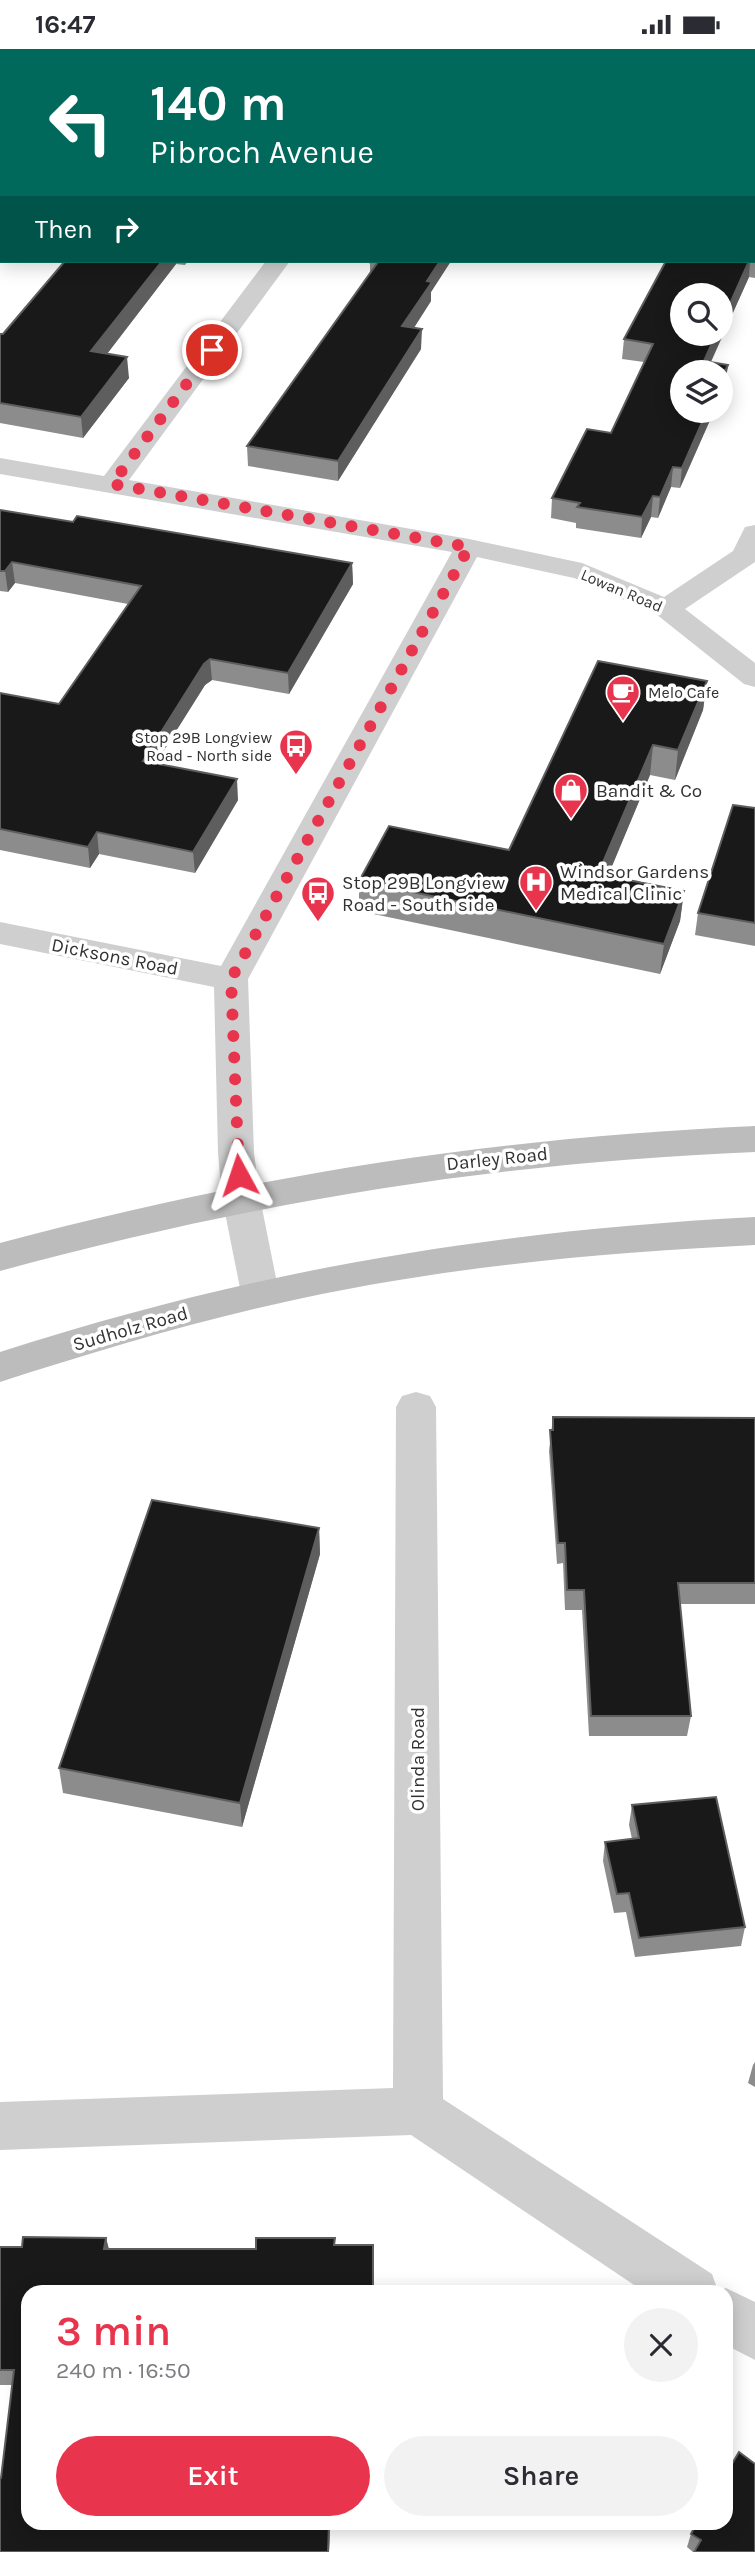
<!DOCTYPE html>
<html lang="en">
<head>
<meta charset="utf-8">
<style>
  body { margin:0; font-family:Karla,sans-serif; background:#f2f2f3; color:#2b2b33; height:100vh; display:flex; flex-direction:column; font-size:26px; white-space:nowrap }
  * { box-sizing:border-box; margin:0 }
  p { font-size:23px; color:#7c7c81 }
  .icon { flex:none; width:38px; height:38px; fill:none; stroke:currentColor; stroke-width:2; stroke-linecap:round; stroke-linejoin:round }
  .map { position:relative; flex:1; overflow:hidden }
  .drawer { position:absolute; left:21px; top:2236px; width:712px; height:245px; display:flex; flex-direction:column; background:#fff; border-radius:21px; box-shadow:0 4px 18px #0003 }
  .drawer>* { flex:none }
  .hud { position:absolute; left:0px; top:0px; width:756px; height:214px; box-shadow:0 4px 18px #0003; background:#00695c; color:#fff; overflow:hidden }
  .controls { position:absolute; left:670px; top:234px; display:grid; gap:14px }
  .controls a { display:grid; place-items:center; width:63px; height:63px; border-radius:50%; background:#fff; box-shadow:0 4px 18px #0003; font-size:35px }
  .pin { position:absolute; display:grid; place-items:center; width:60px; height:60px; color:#fff; margin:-30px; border:4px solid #fff; border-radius:50%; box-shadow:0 2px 7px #0007 }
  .me { position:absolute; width:77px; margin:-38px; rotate:355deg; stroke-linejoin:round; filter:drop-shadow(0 0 5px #0008) }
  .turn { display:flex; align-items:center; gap:24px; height:147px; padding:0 35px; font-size:32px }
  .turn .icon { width:91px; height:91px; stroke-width:2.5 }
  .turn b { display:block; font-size:49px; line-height:60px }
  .then { display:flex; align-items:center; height:66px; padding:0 35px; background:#0003; gap:14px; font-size:26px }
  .round { display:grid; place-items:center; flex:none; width:74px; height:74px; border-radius:37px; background:#f2f2f3 }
  .head { display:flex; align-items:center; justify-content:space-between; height:119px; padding:0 35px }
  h1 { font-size:42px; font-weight:600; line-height:52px; color:#e9344d }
  .primary-button { display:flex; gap:14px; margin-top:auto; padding:14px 35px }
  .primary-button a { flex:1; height:80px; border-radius:42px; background:#e9344d; color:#fff; font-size:28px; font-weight:600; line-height:80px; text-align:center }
  .primary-button a+a { background:#f2f2f3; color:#2b2b33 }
  .status { display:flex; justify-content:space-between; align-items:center; height:49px; padding:0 35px; background:#fff; direction:ltr }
  .status svg { height:19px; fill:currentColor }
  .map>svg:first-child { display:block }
</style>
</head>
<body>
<div class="status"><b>16:47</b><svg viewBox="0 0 49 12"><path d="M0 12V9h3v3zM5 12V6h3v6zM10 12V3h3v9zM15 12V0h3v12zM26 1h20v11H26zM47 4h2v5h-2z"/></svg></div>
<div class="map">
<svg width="755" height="2503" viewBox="0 0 755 2503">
  <rect width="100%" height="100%" fill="#fff"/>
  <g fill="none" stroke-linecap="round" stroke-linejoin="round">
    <!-- minor -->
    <g fill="#cfcfcf" fill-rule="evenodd">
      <polygon points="427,0 448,0 426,2"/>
      <polygon points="266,212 290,212 129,431 469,490 582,514 664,548 733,502 745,478 755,476 755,513 685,560 755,614 755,638 744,635 656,565 574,529 477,508 248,930 254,1104 260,1149 279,1244 274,1254 260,1258 246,1254 241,1244 222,1149 218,1104 214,938 0,895 0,873 221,917 452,503 0,425 0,409 104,427"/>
      <polygon points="416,1343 430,1347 436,1358 443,2050 712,2225 718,2242 726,2239 755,2253 755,2311 726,2296 726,2244 646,2244 411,2086 0,2101 0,2053 393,2039 396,1358 402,1347"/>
    </g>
    <!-- secondary -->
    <g fill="#bcbcbc" fill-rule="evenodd">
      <path d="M 755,1077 L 755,1103 C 492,1114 254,1153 0,1222 L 0,1194 C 254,1126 492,1089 755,1077 Z"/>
      <path d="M 755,1168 L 755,1196 C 594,1204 433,1219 276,1255 C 182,1276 91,1304 0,1333 L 0,1303 C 254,1221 489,1182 755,1168 Z"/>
    </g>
  </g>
  <!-- wall -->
  <g fill="#8c8c8c">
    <polygon points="755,71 755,229 749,228 710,313 728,316 725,336 721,346 721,324 714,362 680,439 671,438 658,469 651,468 641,489 576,479 576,474 551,469 552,449 611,384 644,313 622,310 624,290 666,212 754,212"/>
    <polygon points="65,212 188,212 185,216 176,215 107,305 129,329 83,389 0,374 0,285 3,285"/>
    <polygon points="369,212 451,212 431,243 431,252 414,279 421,300 338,432 248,417 247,397 370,224 370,215 369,214"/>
    <polygon points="0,461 73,473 352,514 353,535 289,645 212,631 205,636 156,714 238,751 195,824 99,805 90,819 0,801 0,644 59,655 128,555 15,534 8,543 0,542"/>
    <polygon points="707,632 703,661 675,731 650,726 608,827 684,842 680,872 660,925 359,862 359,832 509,801"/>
    <polygon points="755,759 755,897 695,886 698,864"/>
    <polygon points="553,1368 755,1369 755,1555 680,1555 691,1667 687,1687 589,1687 582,1561 565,1561 563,1514 557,1515 549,1402"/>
    <polygon points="319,1479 320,1505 242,1778 63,1744 59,1719"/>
    <polygon points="632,1756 745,1878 741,1897 635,1908 626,1863 614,1864 603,1812 605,1793 632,1790 629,1776"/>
    <polygon points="755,2013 755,2038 748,2034 753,2016"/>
    <polygon points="106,2189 109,2200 256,2200 335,2189 28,2244 28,2474 330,2474 329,2503 0,2503 1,2429 12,2336 0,2336 0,2198 22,2198"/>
    <polygon points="755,2415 693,2503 687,2498 691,2485"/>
  </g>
  <!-- shaded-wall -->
  <g fill="#5e5e5e">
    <polygon points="2,137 2,159 0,161 0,139"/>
    <polygon points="162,212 176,212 176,215 93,323 91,302"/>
    <polygon points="440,212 451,212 431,243 431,252 402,297 402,277 427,232"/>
    <polygon points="749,212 750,212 749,228 706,324 704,312 716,285 721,285 721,275"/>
    <polygon points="422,280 421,300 338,432 338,412"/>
    <polygon points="127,308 129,329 83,389 81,368"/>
    <polygon points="728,316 725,336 721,346 721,331"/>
    <polygon points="707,362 714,362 680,439 682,419"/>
    <polygon points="673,418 671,438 658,469 660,448"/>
    <polygon points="653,447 651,468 641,489 642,468"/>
    <polygon points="12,513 15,534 8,543 5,522"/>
    <polygon points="352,514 353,535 289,645 288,624"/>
    <polygon points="210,610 212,631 205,636 144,733 143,712 204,615"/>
    <polygon points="707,632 703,661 675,731 678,701"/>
    <polygon points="653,696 650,726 596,855 598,825"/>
    <polygon points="237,730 238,751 195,824 193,803"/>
    <polygon points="97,783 99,805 90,819 88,798"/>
    <polygon points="684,842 680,872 660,925 664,895"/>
    <polygon points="319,1479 320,1505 242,1778 240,1754"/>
    <polygon points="106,2189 110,2205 104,2200"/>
    <polygon points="329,2474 330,2474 329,2503 328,2503"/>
  </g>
  <!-- building -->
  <g fill="#191919" stroke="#5e5e5e" stroke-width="2">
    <polygon points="487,0 755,0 755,19 754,2 486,2"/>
    <polygon points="0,6 2,7 2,69 0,69"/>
    <polygon points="755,71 755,209 754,209"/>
    <polygon points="2,74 2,137 0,139 0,85"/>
    <polygon points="65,212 162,212 91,302 127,308 81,368 0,354 0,285 3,285"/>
    <polygon points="370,212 440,212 427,232 432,233 402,277 422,280 338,412 247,397 378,213"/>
    <polygon points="666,212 749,212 721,275 721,247 682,247 682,285 716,285 704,312 728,316 721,331 721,324 682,324 682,362 707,362 682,419 673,418 660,448 653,447 642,468 577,458 580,454 552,449 587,380 611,384 653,295 624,290"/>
    <polygon points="0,461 73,473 77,467 352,514 288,624 210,610 204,615 143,712 237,730 193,803 97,783 88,798 0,780 0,644 59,655 141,537 12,513 5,522 0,522"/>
    <polygon points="598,612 707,632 678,701 653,696 598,825 684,842 664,895 359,832 389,777 509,801"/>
    <polygon points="733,756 755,759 755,874 698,864"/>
    <polygon points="553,1368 755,1369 755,1534 678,1534 691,1667 591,1667 584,1541 567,1541 565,1494 558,1494 550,1381 553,1381"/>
    <polygon points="152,1451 319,1479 240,1754 59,1719"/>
    <polygon points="716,1748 745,1878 639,1889 629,1844 617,1845 605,1793 639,1789 632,1756"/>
    <polygon points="23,2188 106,2189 104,2200 256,2200 256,2189 335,2189 334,2196 373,2196 373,2244 28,2244 28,2474 329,2474 328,2503 0,2503 0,2429 1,2429 14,2321 0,2321 0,2198 22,2198"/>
    <polygon points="739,2403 755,2415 755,2503 694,2503 701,2491 691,2485 697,2474 726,2474 726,2425"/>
  </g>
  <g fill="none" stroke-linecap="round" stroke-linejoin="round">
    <!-- route -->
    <polyline stroke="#e9344d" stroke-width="12" stroke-dasharray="0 21.6" points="212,301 112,435 469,498 231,930 239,1126"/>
  </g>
  <!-- icons -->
  <defs>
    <g id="cafe-pin" transform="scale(1.75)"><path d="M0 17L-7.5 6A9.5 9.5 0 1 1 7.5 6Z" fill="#e9344d" stroke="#fff"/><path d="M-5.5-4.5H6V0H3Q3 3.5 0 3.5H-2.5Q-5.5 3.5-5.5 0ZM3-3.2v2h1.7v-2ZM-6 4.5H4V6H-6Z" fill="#fff"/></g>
    <g id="bus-pin" transform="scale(1.75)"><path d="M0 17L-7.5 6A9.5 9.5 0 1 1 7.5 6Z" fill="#e9344d" stroke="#fff"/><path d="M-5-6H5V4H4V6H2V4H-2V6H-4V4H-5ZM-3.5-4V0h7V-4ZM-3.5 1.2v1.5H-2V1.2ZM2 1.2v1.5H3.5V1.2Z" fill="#fff"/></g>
    <g id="shop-pin" transform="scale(1.75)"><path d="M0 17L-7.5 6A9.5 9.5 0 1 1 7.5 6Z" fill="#e9344d" stroke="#fff"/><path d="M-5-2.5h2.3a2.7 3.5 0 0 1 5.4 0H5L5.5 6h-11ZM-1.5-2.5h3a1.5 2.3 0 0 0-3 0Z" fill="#fff"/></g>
    <g id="hospital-pin" transform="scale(1.75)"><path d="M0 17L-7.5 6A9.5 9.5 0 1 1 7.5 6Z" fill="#e9344d" stroke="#fff"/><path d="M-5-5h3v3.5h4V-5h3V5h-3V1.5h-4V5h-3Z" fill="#fff"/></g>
  </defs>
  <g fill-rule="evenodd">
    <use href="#cafe-pin" x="623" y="643"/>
    <use href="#bus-pin" x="296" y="697"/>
    <use href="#shop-pin" x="571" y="741"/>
    <use href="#hospital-pin" x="536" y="833"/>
    <use href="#bus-pin" x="318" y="844"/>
  </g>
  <g text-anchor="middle" stroke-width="7" stroke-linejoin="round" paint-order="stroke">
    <!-- far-street labels -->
    <g font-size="16" fill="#323232" stroke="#fff">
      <text transform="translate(622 541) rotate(23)" y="6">Lowan Road</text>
    </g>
    <!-- far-poi labels -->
    <g font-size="16" fill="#323232" stroke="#fff" text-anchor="start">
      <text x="648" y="649">Melo Cafe</text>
      <text x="272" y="694" text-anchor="end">Stop 29B Longview<tspan x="272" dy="18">Road - North side</tspan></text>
    </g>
    <!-- poi labels -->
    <g font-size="19" fill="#323232" stroke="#fff" text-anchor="start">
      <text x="596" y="748">Bandit &amp; Co</text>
      <text x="560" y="829">Windsor Gardens<tspan x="560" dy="22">Medical Clinic</tspan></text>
      <text x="342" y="840">Stop 29B Longview<tspan x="342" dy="22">Road - South side</tspan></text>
    </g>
    <!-- street labels -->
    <g font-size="19" fill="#323232" stroke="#fff">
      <text transform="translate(115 907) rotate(11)" y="7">Dicksons Road</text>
      <text transform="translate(497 1109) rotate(-6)" y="7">Darley Road</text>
      <text transform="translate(130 1279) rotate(-16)" y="7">Sudholz Road</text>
      <text transform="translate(417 1710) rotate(-90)" y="7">Olinda Road</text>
    </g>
  </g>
</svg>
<div class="controls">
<a><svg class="icon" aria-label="search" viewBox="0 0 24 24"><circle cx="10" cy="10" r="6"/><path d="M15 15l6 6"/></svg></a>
<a><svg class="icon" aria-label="layers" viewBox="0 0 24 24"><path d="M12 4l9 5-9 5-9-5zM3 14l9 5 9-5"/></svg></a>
</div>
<div class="pin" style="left:212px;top:301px;background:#d93025"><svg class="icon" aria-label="arrive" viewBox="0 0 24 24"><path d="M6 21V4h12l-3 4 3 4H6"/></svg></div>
<svg class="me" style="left:239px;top:1126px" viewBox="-20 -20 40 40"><path d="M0-17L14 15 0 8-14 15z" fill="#e9344d" stroke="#fff" stroke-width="4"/></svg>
<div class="hud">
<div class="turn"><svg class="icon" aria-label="left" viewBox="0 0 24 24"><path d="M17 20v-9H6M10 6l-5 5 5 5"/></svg><div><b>140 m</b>Pibroch Avenue</div></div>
<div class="then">Then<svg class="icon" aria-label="right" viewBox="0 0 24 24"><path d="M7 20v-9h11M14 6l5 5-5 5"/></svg></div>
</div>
<section class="drawer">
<div class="head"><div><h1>3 min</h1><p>240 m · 16:50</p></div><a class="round"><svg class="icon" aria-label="close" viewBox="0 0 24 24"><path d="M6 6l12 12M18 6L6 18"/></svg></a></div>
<div class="primary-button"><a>Exit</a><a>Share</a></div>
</section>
</div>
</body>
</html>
